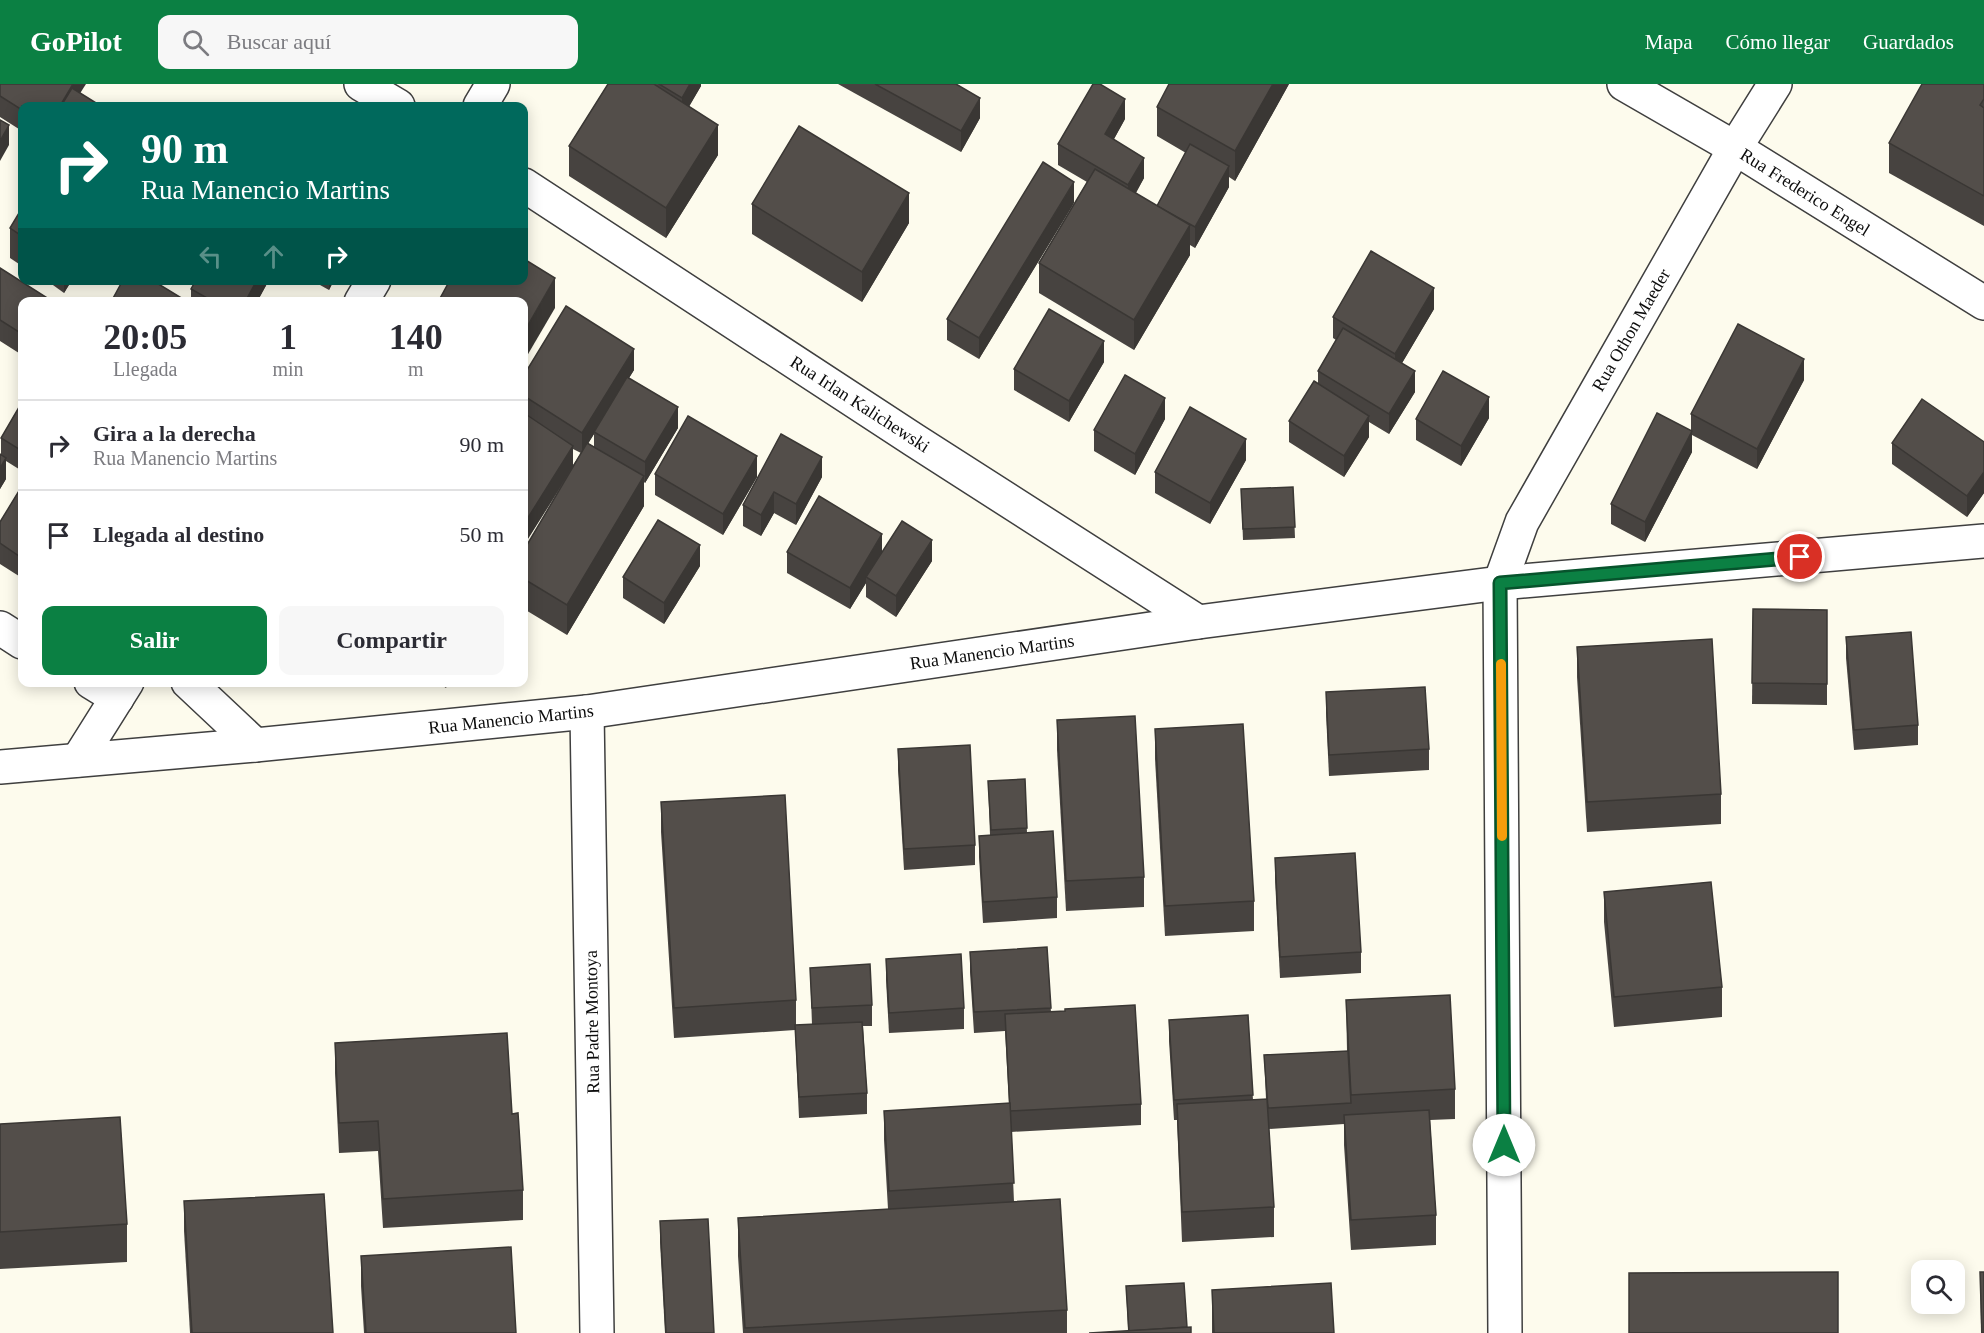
<!DOCTYPE html>
<html lang="es">
<head>
<meta charset="utf-8">
<style>
  body { margin:0; font-family:"Times New Roman",serif; background:#f7f7f7; color:#2b2b33; height:100vh; display:flex; flex-direction:column; font-size:22px; white-space:nowrap }
  * { box-sizing:border-box; margin:0 }
  p { font-size:20px; color:#7c7c81 }
  .icon { flex:none; width:33px; height:33px; fill:none; stroke:currentColor; stroke-width:2; stroke-linecap:round; stroke-linejoin:round }
  .map { position:relative; flex:1; overflow:hidden }
  .details { position:absolute; left:18px; top:213px; width:510px; height:390px; display:flex; flex-direction:column; background:#fff; border-radius:12px; box-shadow:0 3px 15px #0003 }
  .details>* { flex:none }
  .top-card { position:absolute; left:18px; top:18px; width:510px; height:183px; border-radius:12px; box-shadow:0 3px 15px #0003; background:#00695c; color:#fff; overflow:hidden }
  .fabs { position:absolute; left:1911px; top:1176px; display:grid; gap:12px }
  .fabs a { display:grid; place-items:center; width:54px; height:54px; border-radius:12px; background:#fff; box-shadow:0 3px 15px #0003; font-size:30px }
  .pin { position:absolute; display:grid; place-items:center; width:51px; height:51px; color:#fff; margin:-26px; border:3px solid #fff; border-radius:50%; box-shadow:0 2px 6px #0007 }
  .me { position:absolute; width:66px; margin:-33px; rotate:0deg; stroke-linejoin:round; filter:drop-shadow(0 0 4px #0008) }
  .turn { display:flex; align-items:center; gap:21px; height:126px; padding:0 24px; font-size:27px }
  .turn .icon { width:78px; height:78px; stroke-width:2.5 }
  .turn b { display:block; font-size:42px; line-height:51px }
  .lanes { display:flex; align-items:center; height:57px; padding:0 24px; background:#0003; justify-content:center; gap:30px; direction:ltr }
  .lanes .off { opacity:.35 }
  .eta { display:flex; justify-content:space-evenly; align-items:center; height:102px; text-align:center }
  .eta b { font-size:36px; font-weight:600; line-height:42px }
  .action { display:flex; gap:12px; margin-top:auto; padding:12px 24px }
  .action a { flex:1; height:69px; border-radius:12px; background:#0b8043; color:#fff; font-size:24px; font-weight:600; line-height:69px; text-align:center }
  .action a+a { background:#f7f7f7; color:#2b2b33 }
  ul { padding:0; list-style:none }
  li { display:flex; align-items:center; gap:18px; height:90px; padding:0 24px; border-top:2px solid #e1e1e2 }
  li div { flex:1 }
  li b { display:block; font-size:22px }
  li em { font-style:normal }
  header { display:flex; align-items:center; gap:36px; box-sizing:border-box; height:84px; padding:0 30px; background:#0b8043; color:#fff }
  header strong { font-size:28px }
  nav { display:flex; gap:33px; margin-inline-start:auto; font-size:21px }
  .search { width:420px; height:54px; background:#f7f7f7; display:flex; align-items:center; gap:15px; box-sizing:border-box; padding:0 21px; border-radius:12px; color:#7c7c81; font-size:22px }
  .map>svg:first-child { display:block }
</style>
</head>
<body>
<header>
<strong>GoPilot</strong>
<div class="search"><svg class="icon" aria-label="search" viewBox="0 0 24 24"><circle cx="10" cy="10" r="6"/><path d="M15 15l6 6"/></svg>Buscar aquí</div>
<nav><a>Mapa</a><a>Cómo llegar</a><a>Guardados</a></nav>
</header>
<div class="map">
<svg width="1984" height="1249" viewBox="0 0 1984 1249">
  <rect width="100%" height="100%" fill="#fdfbed"/>
  <g fill="none" stroke-linecap="round" stroke-linejoin="round">
    <!-- minor casing -->
    <g stroke="#3f3f3f" stroke-width="36">
      <g id="minor">
        <polyline points="361,0 398,22"/>
        <polyline points="1624,0 1735,64 1984,219"/>
        <polyline points="480,22 493,0"/>
        <polyline points="524,101 914,356 1198,538"/>
        <polyline points="361,218 374,196"/>
        <polyline points="0,544 22,558"/>
        <polyline points="91,598 117,614"/>
        <polyline points="188,598 255,661"/>
        <polyline points="587,628 597,1249"/>
        <polyline points="78,676 127,598"/>
        <polyline points="0,683 255,661 587,628 1198,538 1500,499 1984,457"/>
        <polyline points="1505,1249 1500,499 1522,438 1735,64 1775,0"/>
      </g>
    </g>
    <!-- minor -->
    <use href="#minor" stroke="#fff" stroke-width="33"/>
  </g>
  <!-- wall -->
  <g fill="#474340" fill-rule="evenodd">
    <polygon points="0,0 80,9 22,22 22,47 0,33"/>
    <polygon points="608,0 701,0 701,2 689,22 718,71 666,154 569,92 569,62"/>
    <polygon points="838,0 956,0 980,34 961,68"/>
    <polygon points="1289,0 1235,97 1229,93 1229,103 1195,164 1190,161 1190,171 1134,266 1039,209 1039,179 1087,98 1058,81 1058,60 1125,35 1114,55 1144,94 1136,109 1157,122 1186,69 1157,52 1157,23"/>
    <polygon points="1984,0 1984,142 1889,89 1889,59"/>
    <polygon points="1074,119 979,275 947,256 947,235"/>
    <polygon points="752,120 909,139 862,218 752,150"/>
    <polygon points="22,124 22,182 10,174 10,144"/>
    <polygon points="0,184 49,218 22,218 22,271 0,257"/>
    <polygon points="46,196 72,196 64,209"/>
    <polygon points="269,196 257,218 191,218 191,205"/>
    <polygon points="311,196 334,196 329,206"/>
    <polygon points="1434,225 1402,279 1415,308 1389,350 1369,338 1369,353 1344,393 1289,358 1289,337 1318,300 1318,287 1336,256 1333,254 1333,233"/>
    <polygon points="1104,278 1069,338 1014,306 1014,285"/>
    <path d="M 634,286 L 629,294 L 678,344 L 645,399 L 644,398 L 644,422 L 567,551 L 524,525 L 524,466 L 566,395 L 524,461 L 524,291 ZM 594,350 L 594,363 L 588,359 ZM 573,365 L 581,369 L 573,381 Z"/>
    <polygon points="1804,296 1757,385 1692,351 1692,368 1645,458 1611,440 1611,420 1691,347 1691,330"/>
    <polygon points="22,318 22,387 6,377 6,395 0,405 0,370 1,371 1,354"/>
    <polygon points="1489,334 1461,382 1416,356 1416,335"/>
    <polygon points="1165,335 1135,391 1094,367 1094,346"/>
    <polygon points="781,350 822,393 796,441 774,429 761,452 743,442 743,421"/>
    <polygon points="1984,358 1984,409 1967,433 1892,380 1892,359"/>
    <polygon points="1246,376 1210,440 1155,409 1155,388"/>
    <polygon points="655,390 757,393 723,451 655,411"/>
    <polygon points="22,402 22,494 0,480 0,438"/>
    <polygon points="1293,403 1295,454 1243,456 1241,405"/>
    <polygon points="882,467 932,477 896,533 866,513 866,499 850,525 787,489 787,468"/>
    <polygon points="700,482 664,540 623,514 623,493"/>
    <polygon points="1753,525 1827,526 1827,621 1752,620"/>
    <polygon points="1846,553 1918,641 1918,661 1854,666 1846,574"/>
    <polygon points="1577,563 1721,710 1721,740 1587,748 1577,593"/>
    <polygon points="437,598 449,598 446,604"/>
    <polygon points="1326,608 1429,665 1429,686 1329,692 1326,629"/>
    <polygon points="1057,636 1144,793 1144,823 1066,827 1057,666"/>
    <polygon points="1155,645 1254,817 1254,847 1165,852 1155,675"/>
    <polygon points="898,665 975,761 975,781 904,786 898,686"/>
    <polygon points="1025,695 1027,749 1057,813 1057,834 983,839 979,773 979,752 990,751 988,697"/>
    <polygon points="661,718 796,916 796,941 812,941 810,884 872,921 872,942 863,942 867,1009 867,1030 799,1034 795,946 674,954 661,748"/>
    <polygon points="1275,774 1361,868 1361,889 1280,894 1275,795"/>
    <polygon points="1604,808 1722,903 1722,933 1614,943 1604,838"/>
    <polygon points="1047,863 1051,928 1141,1020 1141,1041 1011,1048 1014,1118 1067,1226 1067,1249 743,1249 738,1172 738,1134 888,1125 884,1056 884,1027 1009,1019 1005,947 974,949 970,888 970,868"/>
    <polygon points="886,875 964,924 964,945 889,949 886,896"/>
    <polygon points="1346,916 1455,1005 1455,1035 1430,1036 1436,1131 1436,1161 1351,1166 1344,1061 1344,1040 1269,1045 1274,1123 1274,1153 1182,1158 1177,1036 1174,1036 1169,957 1169,936 1248,931 1253,1016 1266,1015 1264,971 1347,967"/>
    <polygon points="335,959 523,1106 523,1136 383,1144 378,1067 339,1069 335,989"/>
    <polygon points="0,1040 127,1140 127,1178 0,1185"/>
    <polygon points="184,1117 333,1249 190,1249 184,1147"/>
    <polygon points="660,1137 714,1249 665,1249 660,1158"/>
    <polygon points="361,1172 516,1249 364,1249 361,1202"/>
    <polygon points="1980,1188 1984,1249 1981,1249"/>
    <polygon points="1126,1202 1187,1243 1128,1247"/>
    <polygon points="1212,1206 1334,1249 1212,1249"/>
  </g>
  <!-- shaded-wall -->
  <g fill="#3a3734">
    <polygon points="73,0 86,0 72,22 60,22"/>
    <polygon points="690,0 701,0 701,2 682,35 682,14"/>
    <polygon points="1273,0 1289,0 1235,97 1235,67"/>
    <polygon points="980,14 980,34 961,68 961,47"/>
    <polygon points="1125,15 1125,35 1105,71 1105,50"/>
    <polygon points="9,41 9,61 0,77 0,57"/>
    <polygon points="718,41 718,71 666,154 666,124"/>
    <polygon points="1144,74 1144,94 1128,122 1128,101"/>
    <polygon points="1229,82 1229,103 1195,164 1195,143"/>
    <polygon points="1074,98 1074,119 979,275 979,254"/>
    <polygon points="909,109 909,139 862,218 862,188"/>
    <polygon points="1190,141 1190,171 1134,266 1134,236"/>
    <polygon points="555,194 555,224 524,277 524,248"/>
    <polygon points="64,196 72,196 64,209"/>
    <polygon points="257,196 269,196 257,218 245,218"/>
    <polygon points="329,196 334,196 329,206"/>
    <polygon points="1434,204 1434,225 1395,291 1395,270"/>
    <polygon points="1104,257 1104,278 1069,338 1069,317"/>
    <polygon points="634,265 634,286 595,348 594,348 594,350 582,370 582,349"/>
    <polygon points="1804,275 1804,296 1757,385 1757,365"/>
    <polygon points="1415,287 1415,308 1389,350 1389,330"/>
    <polygon points="1489,313 1489,334 1461,382 1461,362"/>
    <polygon points="1165,314 1165,335 1135,391 1135,370"/>
    <polygon points="678,323 678,344 645,399 645,378"/>
    <polygon points="1369,332 1369,353 1344,393 1344,372"/>
    <polygon points="1692,347 1692,368 1645,458 1645,438"/>
    <polygon points="1246,355 1246,376 1210,440 1210,419"/>
    <polygon points="573,362 573,382 524,461 524,440"/>
    <polygon points="757,372 757,393 723,451 723,430"/>
    <polygon points="822,373 822,393 796,441 796,420"/>
    <polygon points="6,374 6,395 0,405 0,384"/>
    <polygon points="1984,388 1984,409 1967,433 1967,412"/>
    <polygon points="644,392 644,422 567,551 567,521"/>
    <polygon points="774,408 774,429 761,452 761,431"/>
    <polygon points="882,450 882,471 866,493 866,499 850,525 850,504"/>
    <polygon points="932,456 932,477 896,533 896,512"/>
    <polygon points="700,461 700,482 664,540 664,519"/>
  </g>
  <!-- building -->
  <g fill="#534e4a" stroke="#3a3734" stroke-width="1.5">
    <polygon points="0,0 73,0 60,22 22,22 22,26 0,12"/>
    <polygon points="608,0 654,0 718,41 666,124 569,62"/>
    <polygon points="659,0 690,0 682,14"/>
    <polygon points="875,0 956,0 980,14 961,47"/>
    <polygon points="1093,0 1100,0 1125,15 1105,50 1144,74 1128,101 1058,60"/>
    <polygon points="1169,0 1273,0 1235,67 1157,23"/>
    <polygon points="1922,0 1984,0 1984,15 1980,21 1984,24 1984,112 1889,59"/>
    <polygon points="72,4 101,22 61,22"/>
    <polygon points="0,36 9,41 0,57"/>
    <polygon points="799,42 909,109 862,188 752,120"/>
    <polygon points="1190,60 1229,82 1195,143 1157,122"/>
    <polygon points="1043,78 1074,98 979,254 947,235"/>
    <polygon points="1095,85 1190,141 1134,236 1039,179"/>
    <polygon points="22,124 22,152 10,144"/>
    <polygon points="1371,167 1434,204 1395,270 1333,233"/>
    <polygon points="524,175 555,194 524,248 524,218 438,218 450,196 524,196"/>
    <polygon points="0,184 49,215 48,218 22,218 22,250 0,236"/>
    <polygon points="123,196 152,196 188,218 111,218"/>
    <polygon points="196,196 257,196 245,218 214,218 191,205"/>
    <polygon points="566,222 634,265 582,349 524,312 524,291"/>
    <polygon points="1049,225 1104,257 1069,317 1014,285"/>
    <polygon points="1738,240 1804,275 1757,365 1691,330"/>
    <polygon points="1343,244 1415,287 1389,330 1318,287"/>
    <polygon points="1443,287 1489,313 1461,362 1416,335"/>
    <polygon points="1125,291 1165,314 1135,370 1094,346"/>
    <polygon points="627,293 678,323 645,378 594,348"/>
    <polygon points="1314,297 1369,332 1344,372 1289,337"/>
    <polygon points="1922,315 1984,358 1984,388 1967,412 1892,359"/>
    <polygon points="22,318 22,367 1,354"/>
    <polygon points="1190,323 1246,355 1210,419 1155,388"/>
    <polygon points="524,329 573,362 524,440"/>
    <polygon points="1657,329 1692,347 1645,438 1611,420"/>
    <polygon points="688,332 757,372 723,430 655,390"/>
    <polygon points="781,350 822,373 796,420 774,408 761,431 743,421"/>
    <polygon points="587,359 644,392 567,521 524,495 524,466"/>
    <polygon points="0,370 6,374 0,384"/>
    <polygon points="22,402 22,474 0,459 0,438"/>
    <polygon points="1293,403 1295,443 1243,445 1241,405"/>
    <polygon points="819,412 882,450 850,504 787,468"/>
    <polygon points="658,436 700,461 664,519 623,493"/>
    <polygon points="902,437 932,456 896,512 866,493"/>
    <polygon points="1753,525 1827,526 1827,600 1752,599"/>
    <polygon points="1911,548 1918,641 1854,646 1846,553"/>
    <polygon points="1712,555 1721,710 1587,718 1577,563"/>
    <polygon points="1425,603 1429,665 1329,671 1326,608"/>
    <polygon points="1135,632 1144,793 1066,797 1057,636"/>
    <polygon points="1243,640 1254,817 1165,822 1155,645"/>
    <polygon points="970,661 975,761 904,765 898,665"/>
    <polygon points="1025,695 1027,744 991,746 988,697"/>
    <polygon points="785,711 796,916 674,924 661,718"/>
    <polygon points="1053,747 1057,813 983,818 979,752"/>
    <polygon points="1355,769 1361,868 1280,873 1275,774"/>
    <polygon points="1711,798 1722,903 1614,913 1604,808"/>
    <polygon points="1047,863 1051,924 974,928 970,868"/>
    <polygon points="961,870 964,924 889,929 886,875"/>
    <polygon points="870,880 872,921 812,924 810,884"/>
    <polygon points="1450,911 1455,1005 1351,1011 1346,916"/>
    <polygon points="1135,921 1141,1020 1010,1027 1005,930 1065,927 1065,925"/>
    <polygon points="1248,931 1253,1011 1174,1016 1169,936"/>
    <polygon points="862,938 867,1009 799,1013 795,941"/>
    <polygon points="507,949 512,1030 518,1029 523,1106 383,1115 378,1037 339,1039 335,959"/>
    <polygon points="1348,967 1351,1019 1268,1024 1264,971"/>
    <polygon points="1267,1015 1274,1123 1182,1128 1177,1020"/>
    <polygon points="1010,1019 1014,1099 889,1107 884,1027"/>
    <polygon points="1429,1026 1436,1131 1351,1136 1344,1031"/>
    <polygon points="120,1033 127,1140 0,1148 0,1040"/>
    <polygon points="324,1110 333,1249 192,1249 184,1117"/>
    <polygon points="1060,1115 1067,1226 745,1244 738,1134"/>
    <polygon points="708,1135 714,1249 666,1249 660,1137"/>
    <polygon points="511,1163 516,1249 366,1249 361,1172"/>
    <polygon points="1838,1188 1838,1249 1629,1249 1629,1189"/>
    <polygon points="1980,1188 1984,1188 1984,1249 1982,1249"/>
    <polygon points="1184,1199 1187,1243 1129,1247 1126,1202"/>
    <polygon points="1331,1199 1334,1249 1214,1249 1212,1206"/>
    <polygon points="1191,1243 1191,1249 1089,1249"/>
  </g>
  <g fill="none" stroke-linecap="round" stroke-linejoin="round">
    <!-- route casing -->
    <g stroke="#07532c" stroke-width="15">
      <polyline id="route" points="1504,1061 1500,499 1800,473"/>
    </g>
    <!-- route -->
    <use href="#route" stroke="#0b8043" stroke-width="10"/>
    <!-- slow -->
    <polyline stroke="#f59e0b" stroke-width="10" points="1501,580 1502,752"/>
  </g>
  <g text-anchor="middle" stroke-width="6" stroke-linejoin="round" paint-order="stroke">
    <!-- street labels -->
    <g font-size="18" fill="#0c0c0c" stroke="#fff">
      <text transform="translate(1805 108) rotate(32)" y="6">Rua Frederico Engel</text>
      <text transform="translate(1631 246) rotate(-60)" y="6">Rua Othon Maeder</text>
      <text transform="translate(860 320) rotate(33)" y="6">Rua Irlan Kalichewski</text>
      <text transform="translate(992 568) rotate(-8)" y="6">Rua Manencio Martins</text>
      <text transform="translate(511 635) rotate(-6)" y="6">Rua Manencio Martins</text>
      <text transform="translate(592 938) rotate(-91)" y="6">Rua Padre Montoya</text>
    </g>
  </g>
</svg>
<div class="fabs">
<a><svg class="icon" aria-label="search" viewBox="0 0 24 24"><circle cx="10" cy="10" r="6"/><path d="M15 15l6 6"/></svg></a>
</div>
<div class="pin" style="left:1800px;top:473px;background:#d93025"><svg class="icon" aria-label="arrive" viewBox="0 0 24 24"><path d="M6 21V4h12l-3 4 3 4H6"/></svg></div>
<svg class="me" style="left:1504px;top:1061px" viewBox="-20 -20 40 40"><circle r="19" fill="#fff"/><path d="M0-13L10 11 0 6-10 11z" fill="#0b8043"/></svg>
<div class="top-card">
<div class="turn"><svg class="icon" aria-label="right" viewBox="0 0 24 24"><path d="M7 20v-9h11M14 6l5 5-5 5"/></svg><div><b>90 m</b>Rua Manencio Martins</div></div>
<div class="lanes"><svg class="icon off" aria-label="left" viewBox="0 0 24 24"><path d="M17 20v-9H6M10 6l-5 5 5 5"/></svg><svg class="icon off" aria-label="ahead" viewBox="0 0 24 24"><path d="M12 20V5M6 11l6-6 6 6"/></svg><svg class="icon" aria-label="right" viewBox="0 0 24 24"><path d="M7 20v-9h11M14 6l5 5-5 5"/></svg></div>
</div>
<section class="details">
<div class="eta">
<div><b>20:05</b><p>Llegada</p></div>
<div><b>1</b><p>min</p></div>
<div><b>140</b><p>m</p></div>
</div>
<ul>
<li><svg class="icon" aria-label="right" viewBox="0 0 24 24"><path d="M7 20v-9h11M14 6l5 5-5 5"/></svg><div><b>Gira a la derecha</b><p>Rua Manencio Martins</p></div><em>90 m</em></li>
<li><svg class="icon" aria-label="arrive" viewBox="0 0 24 24"><path d="M6 21V4h12l-3 4 3 4H6"/></svg><div><b>Llegada al destino</b></div><em>50 m</em></li>
</ul>
<div class="action"><a>Salir</a><a>Compartir</a></div>
</section>
</div>
</body>
</html>
